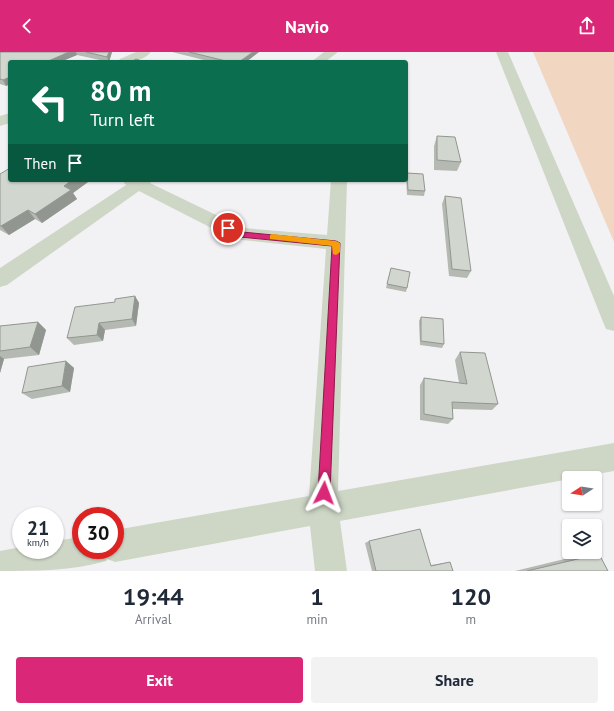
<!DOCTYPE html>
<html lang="en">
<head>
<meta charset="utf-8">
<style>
  body { margin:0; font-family:"PT Sans",sans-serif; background:#f2f2f3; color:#1f2937; height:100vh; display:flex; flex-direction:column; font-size:15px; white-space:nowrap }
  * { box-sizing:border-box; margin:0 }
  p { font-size:13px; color:#747a83 }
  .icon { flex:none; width:22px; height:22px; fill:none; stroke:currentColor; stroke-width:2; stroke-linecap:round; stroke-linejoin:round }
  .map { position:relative; height:519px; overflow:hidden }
  .panel { display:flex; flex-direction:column; background:#fff; flex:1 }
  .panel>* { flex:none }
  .hud { position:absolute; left:8px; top:8px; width:400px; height:122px; border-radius:4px; box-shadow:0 1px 3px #0004; background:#0b6e4f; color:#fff; overflow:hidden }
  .needle { width:26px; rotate:258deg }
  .buttons { position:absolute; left:562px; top:419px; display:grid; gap:8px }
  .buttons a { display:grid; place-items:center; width:40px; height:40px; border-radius:4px; background:#fff; box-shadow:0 1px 3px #0004; font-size:20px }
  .speed { position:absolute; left:12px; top:455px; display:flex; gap:8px; font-size:20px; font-weight:700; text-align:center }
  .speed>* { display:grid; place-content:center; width:52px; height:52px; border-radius:50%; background:#fff; box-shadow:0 1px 3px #0004; line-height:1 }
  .speed small { font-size:10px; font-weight:400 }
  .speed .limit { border:6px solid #d22; background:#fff; color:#111 }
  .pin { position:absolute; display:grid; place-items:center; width:34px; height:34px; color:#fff; margin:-17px; border:2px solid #fff; border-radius:50%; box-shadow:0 1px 4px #0007 }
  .me { position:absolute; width:44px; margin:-22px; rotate:3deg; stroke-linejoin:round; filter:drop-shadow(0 0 3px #0008) }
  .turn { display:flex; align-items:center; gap:14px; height:84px; padding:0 16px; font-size:18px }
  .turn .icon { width:52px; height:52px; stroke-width:2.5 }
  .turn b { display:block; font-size:28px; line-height:34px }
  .then { display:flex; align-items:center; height:38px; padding:0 16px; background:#0003; gap:8px; font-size:15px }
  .eta { display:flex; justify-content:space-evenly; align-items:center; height:68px; text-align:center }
  .eta b { font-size:24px; font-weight:700; line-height:28px }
  .cta { display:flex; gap:8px; margin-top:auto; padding:8px 16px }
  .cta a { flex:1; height:46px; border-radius:4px; background:#db2777; color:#fff; font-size:16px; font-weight:700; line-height:46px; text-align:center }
  .cta a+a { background:#f2f2f3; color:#1f2937 }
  header { display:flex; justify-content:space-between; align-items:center; height:52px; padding:0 16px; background:#db2777; color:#fff; font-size:18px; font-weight:700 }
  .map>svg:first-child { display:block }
</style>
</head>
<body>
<header><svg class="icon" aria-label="back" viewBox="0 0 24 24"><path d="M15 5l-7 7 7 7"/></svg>Navio<svg class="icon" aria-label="share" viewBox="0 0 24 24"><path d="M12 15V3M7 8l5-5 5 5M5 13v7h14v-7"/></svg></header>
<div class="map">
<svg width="614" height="519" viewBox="0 0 614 519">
  <rect width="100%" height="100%" fill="#f2f2f5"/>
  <!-- green -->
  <polygon fill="#f1d6c2" points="533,0 614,0 614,190"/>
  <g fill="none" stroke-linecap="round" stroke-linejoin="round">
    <!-- minor -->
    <g fill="#ced7c6" fill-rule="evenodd">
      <path d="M 136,0 L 151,0 C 143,10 129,10 118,10 L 120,7 Z"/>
      <polygon points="324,0 338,0 325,10 311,10"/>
      <polygon points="496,0 508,0 614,244 614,279 606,277 603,270"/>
      <polygon points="10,61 10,71 0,74 0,64"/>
      <path d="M 122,128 L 152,128 L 150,131 L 243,176 L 327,183 L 331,128 L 347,128 L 338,439 L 614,391 L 614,419 L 340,469 L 347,519 L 315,519 L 310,474 L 115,510 L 107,507 L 106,509 C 73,519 35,519 0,519 L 0,499 L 21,495 L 21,498 L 55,498 L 55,489 L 81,485 L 81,498 L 115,498 L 115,478 L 309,444 L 326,197 L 233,187 L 139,139 L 7,233 L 0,235 L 0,216 L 126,133 Z"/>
    </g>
  </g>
  <!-- wall -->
  <g fill="#b4b9b2">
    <polygon points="0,0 112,0 109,10 77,3 60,10 10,10 10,32 6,34 0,32"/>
    <polygon points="172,0 259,0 246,10 212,10"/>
    <polygon points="437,84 461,110 457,119 434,118 434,94"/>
    <polygon points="407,121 425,139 424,144 407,143 406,125"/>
    <polygon points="0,122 88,130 73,141 77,147 42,171 35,167 9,183 0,178"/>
    <polygon points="445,144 471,219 467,226 449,224 442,152"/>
    <polygon points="391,216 407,236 406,240 386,236"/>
    <polygon points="135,244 139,251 136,274 105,278 103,289 74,293 67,286 115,250"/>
    <polygon points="421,265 444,292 442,296 420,293 419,269"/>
    <polygon points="38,270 46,278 39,303 4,307 0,321 0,274"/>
    <polygon points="460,300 498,352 492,358 453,357 453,367 448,372 420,368 420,333 424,326 459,331 455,308"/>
    <polygon points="66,309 74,316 70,340 32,347 22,341"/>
    <polygon points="369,489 431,513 450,510 453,519 372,519 365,491"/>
    <polygon points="599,502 608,519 515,519 581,503"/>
  </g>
  <!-- shaded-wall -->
  <g fill="#929691">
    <polygon points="69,0 76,0 77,3 60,10 46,10"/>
    <polygon points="109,0 112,0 109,10 107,5"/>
    <polygon points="253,0 259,0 246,10 239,10"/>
    <polygon points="10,25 10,32 6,34 3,28"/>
    <polygon points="72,128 87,128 88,130 73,141 77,147 42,171 35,162 64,134"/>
    <polygon points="28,158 35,167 9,183 1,174"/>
    <polygon points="135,244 139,251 136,274 132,267"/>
    <polygon points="38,270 46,278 39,303 30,295"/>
    <polygon points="99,271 105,278 103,289 97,283"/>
    <polygon points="0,304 4,307 0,321"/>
    <polygon points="66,309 74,316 70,340 62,334"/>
  </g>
  <!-- building -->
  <g fill="#d1d7cf" stroke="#929691">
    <polygon points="0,0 69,0 46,10 10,10 10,25 3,28 0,27"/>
    <polygon points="86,0 109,0 107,5"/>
    <polygon points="189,0 253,0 239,10 230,10"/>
    <polygon points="136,7 144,10 131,10"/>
    <polygon points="437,84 455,85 461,110 437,108"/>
    <polygon points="10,116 10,128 72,128 64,134 71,138 35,162 28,158 1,174 0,174 0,122"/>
    <polygon points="407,121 423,122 425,139 408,138"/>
    <polygon points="445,144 461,146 471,219 452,217"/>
    <polygon points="391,216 410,220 407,236 387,232"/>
    <polygon points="135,244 132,267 99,271 97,283 67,286 75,255 115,250 115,247"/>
    <polygon points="421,265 443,267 444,292 421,289"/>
    <polygon points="38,270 30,295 0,299 0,274"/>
    <polygon points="460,300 485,301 498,352 452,350 453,367 424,362 424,326 467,332"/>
    <polygon points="66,309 62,334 22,341 28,315"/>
    <polygon points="420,477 431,514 450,510 453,519 376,519 369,489"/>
    <polygon points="599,502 608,519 527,519"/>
  </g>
  <!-- route -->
  <polygon fill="#db2777" stroke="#8e194d" points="228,173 242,180 336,189 340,191 330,441 328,446 324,447 320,446 318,441 332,194 240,185 225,178 224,176"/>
  <!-- slow -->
  <polygon fill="#f59e0b" points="272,182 336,189 340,191 340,200 336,203 333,202 332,194 270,187 270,183"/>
</svg>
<div class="buttons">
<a><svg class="needle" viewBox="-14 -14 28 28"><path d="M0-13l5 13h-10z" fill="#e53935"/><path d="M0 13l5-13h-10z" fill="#747a83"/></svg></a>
<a><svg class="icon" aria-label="layers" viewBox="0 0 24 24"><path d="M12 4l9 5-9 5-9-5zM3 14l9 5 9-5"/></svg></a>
</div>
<div class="speed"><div>21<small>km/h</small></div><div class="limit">30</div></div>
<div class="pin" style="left:228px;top:176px;background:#d93025"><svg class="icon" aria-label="arrive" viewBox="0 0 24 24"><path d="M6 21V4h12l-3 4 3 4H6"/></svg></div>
<svg class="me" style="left:324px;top:441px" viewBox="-20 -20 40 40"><path d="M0-17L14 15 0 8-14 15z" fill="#db2777" stroke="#fff" stroke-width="4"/></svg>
<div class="hud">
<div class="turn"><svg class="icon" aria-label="left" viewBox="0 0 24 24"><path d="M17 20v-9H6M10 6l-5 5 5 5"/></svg><div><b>80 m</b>Turn left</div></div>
<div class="then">Then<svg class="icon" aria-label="arrive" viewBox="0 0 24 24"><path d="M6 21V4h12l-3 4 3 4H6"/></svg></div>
</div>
</div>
<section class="panel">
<div class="eta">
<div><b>19:44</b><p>Arrival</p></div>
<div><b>1</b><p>min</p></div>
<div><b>120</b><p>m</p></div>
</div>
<div class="cta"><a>Exit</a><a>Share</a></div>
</section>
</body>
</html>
